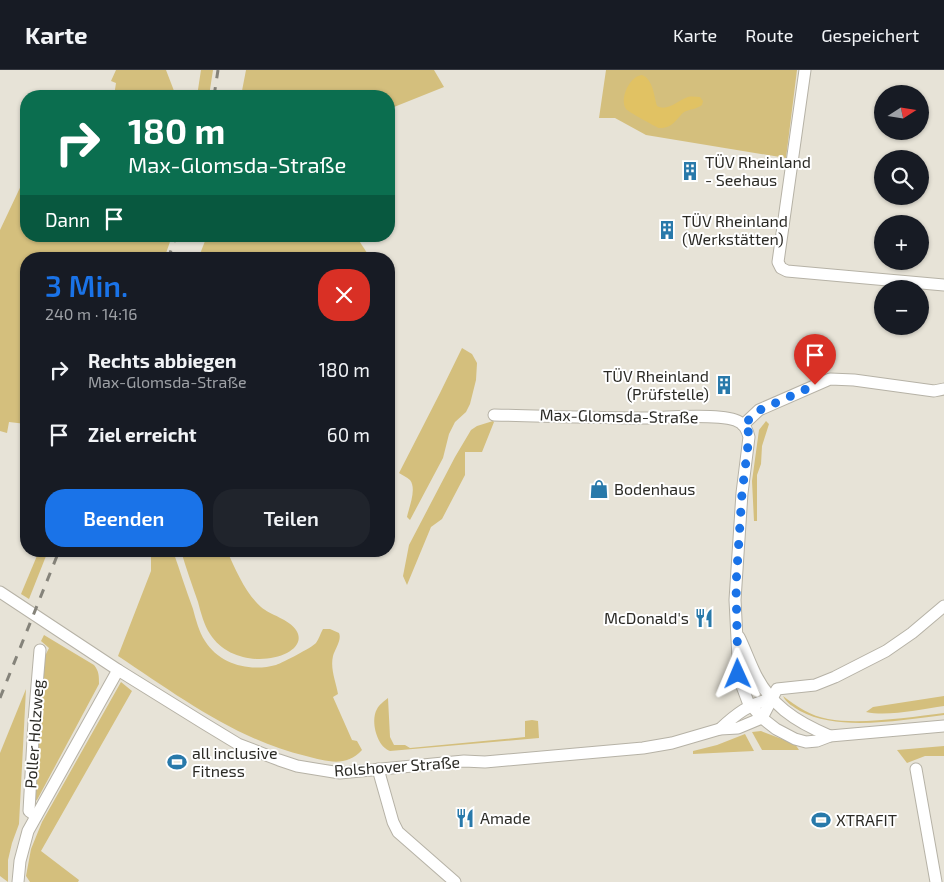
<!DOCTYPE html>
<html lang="de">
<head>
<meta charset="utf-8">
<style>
  body { margin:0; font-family:"Exo 2",sans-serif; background:#20242c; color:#f1f3f6; height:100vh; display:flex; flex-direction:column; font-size:19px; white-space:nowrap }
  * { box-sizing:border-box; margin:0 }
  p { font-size:16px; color:#9ea1a6 }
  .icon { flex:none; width:28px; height:28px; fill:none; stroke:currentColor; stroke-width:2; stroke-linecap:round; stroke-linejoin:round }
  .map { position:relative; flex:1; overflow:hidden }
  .sheet { position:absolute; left:20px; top:182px; width:375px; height:305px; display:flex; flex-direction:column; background:#171b24; border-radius:20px; box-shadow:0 1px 4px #0004 }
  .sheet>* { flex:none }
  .banner { position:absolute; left:20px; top:20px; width:375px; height:152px; border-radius:20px; box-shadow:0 1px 4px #0004; background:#0b6e4f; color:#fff; overflow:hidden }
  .needle { width:32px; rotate:78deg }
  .tools { position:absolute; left:874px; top:15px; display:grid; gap:10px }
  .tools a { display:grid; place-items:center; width:55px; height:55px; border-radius:50%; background:#171b24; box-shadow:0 1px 4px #0004; font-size:25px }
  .pin { position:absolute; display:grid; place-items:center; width:42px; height:42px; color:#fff; margin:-51px -21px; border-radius:50% 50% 50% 0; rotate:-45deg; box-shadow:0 0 5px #0007 }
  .pin .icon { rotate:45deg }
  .me { position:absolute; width:55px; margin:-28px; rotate:359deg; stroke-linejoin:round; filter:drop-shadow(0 0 4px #0008) }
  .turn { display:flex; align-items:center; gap:18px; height:105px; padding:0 25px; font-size:22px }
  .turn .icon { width:65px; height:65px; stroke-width:2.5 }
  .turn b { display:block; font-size:35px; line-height:42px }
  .then { display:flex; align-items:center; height:48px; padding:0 25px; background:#0003; gap:10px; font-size:19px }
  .round { display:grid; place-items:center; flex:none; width:52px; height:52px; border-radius:20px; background:#20242c }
  .head { display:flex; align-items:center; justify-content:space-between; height:85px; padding:0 25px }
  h1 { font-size:30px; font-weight:600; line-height:38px; color:#1a73e8 }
  .primary-button { display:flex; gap:10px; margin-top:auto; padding:10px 25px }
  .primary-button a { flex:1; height:58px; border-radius:20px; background:#1a73e8; color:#fff; font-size:20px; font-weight:600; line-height:58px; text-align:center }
  .primary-button a+a { background:#20242c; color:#f1f3f6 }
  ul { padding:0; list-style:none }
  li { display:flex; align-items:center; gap:15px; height:65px; padding:0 25px }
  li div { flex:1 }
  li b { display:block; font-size:19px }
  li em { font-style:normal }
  header { display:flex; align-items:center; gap:30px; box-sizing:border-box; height:70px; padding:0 25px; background:#171b24; border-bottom:1px solid #363941 }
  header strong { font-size:24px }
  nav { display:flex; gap:28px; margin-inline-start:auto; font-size:18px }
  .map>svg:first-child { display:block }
</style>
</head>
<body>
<header>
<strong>Karte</strong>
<nav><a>Karte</a><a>Route</a><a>Gespeichert</a></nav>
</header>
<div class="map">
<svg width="944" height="812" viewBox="0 0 944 812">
  <rect width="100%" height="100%" fill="#e7e3d7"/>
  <!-- green -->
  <g fill="#d4bf7d">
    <polygon points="116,0 166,0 176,26 114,26 116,13 111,11"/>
    <polygon points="201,0 213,0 209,26 197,26"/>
    <polygon points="246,0 434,0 444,17 389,39 389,26 241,26"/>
    <polygon points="606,0 797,0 786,88 646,65 615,48 599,48"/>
    <polygon points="26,105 26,166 172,166 164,189 26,189 26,354 9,352 7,363 0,361 0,160"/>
    <polygon points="207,166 356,166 371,189 198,189"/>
    <path d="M 462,278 L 472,284 L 477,293 L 476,310 L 470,334 L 466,342 L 455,352 L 449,364 L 443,388 L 410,450 L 407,447 C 409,437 417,419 410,410 C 407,407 402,405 399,403 L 440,323 Z"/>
    <polygon points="493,351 494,352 482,382 465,382 465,405 442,449 431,457 407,515 403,506 409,475 455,387 471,360 477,356"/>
    <polygon points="766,351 769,354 762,376 761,394 757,405 757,451 754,451 752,411 759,360"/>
    <polygon points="39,481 48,481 29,529 21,524"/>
    <path d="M 151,481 L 173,481 C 180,501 186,520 193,539 C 196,550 199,562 205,571 C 220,595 251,602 276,595 C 284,592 311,578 316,573 C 319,569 320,564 323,559 L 330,559 L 339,563 C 342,570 335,579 333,586 C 330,599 336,612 338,624 L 333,627 L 352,670 L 357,671 L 362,680 C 346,698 326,691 306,686 C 235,669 177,625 118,586 L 151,501 Z"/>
    <path d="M 181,481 L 227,481 C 236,500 245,523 261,537 C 270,545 289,549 296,560 C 314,587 237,607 210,564 C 204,555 201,543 198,532 C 192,515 186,498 181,481 Z"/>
    <path d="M 44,565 L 94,595 C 99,601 99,606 99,614 L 37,730 L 35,731 L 37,664 L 45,586 L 49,578 L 41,571 Z"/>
    <polygon points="121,612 132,621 41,781 79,810 78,812 30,812 26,806 31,779 42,752"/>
    <polygon points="26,619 19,754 12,773 8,790 8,812 0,806 0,683"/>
    <path d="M 783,626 C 797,637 811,646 828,649 C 860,655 911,647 944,643 L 944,645 C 901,650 839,662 800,641 C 794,637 786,633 783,626 Z"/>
    <path d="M 944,626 L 944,636 C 921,639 888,647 866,642 L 873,637 Z"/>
    <path d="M 388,628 L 390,667 L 394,675 L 405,675 L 410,678 L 525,667 L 525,651 L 532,650 L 538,651 L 539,668 L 390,681 C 377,677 370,651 377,639 C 379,635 384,631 388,628 Z"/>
    <polygon points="761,661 795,674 799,680 762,680 752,662"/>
    <polygon points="745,664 754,681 693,684 693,681 717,675"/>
    <polygon points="944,676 944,686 925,686 907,693 897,680"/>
  </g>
  <!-- water -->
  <path fill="#e1c263" d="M 642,5 C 653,9 654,26 657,36 C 668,42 678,30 688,27 C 692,26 696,27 700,27 L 703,31 L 702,35 C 697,39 690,39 684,42 C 678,47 674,55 667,57 C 664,58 661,58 659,58 C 656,57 627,41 626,39 C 619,28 630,6 642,5 Z"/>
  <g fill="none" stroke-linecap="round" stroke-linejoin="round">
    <!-- minor casing -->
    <g stroke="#b6b2a6" stroke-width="13">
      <g id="minor">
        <polyline points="805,0 778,192 781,198 787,201 944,215"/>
        <path d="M 494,345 C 545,346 596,348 647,348 C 670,347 716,344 735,350 C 744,353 747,359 749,367 L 742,423 L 735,530 L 739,608 L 748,632 L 762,648 L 776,659 L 795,669 L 806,672 L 817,671 L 830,666 L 944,656"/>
        <polyline points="743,355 759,340 830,309 854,310 934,321 944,319"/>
        <polyline points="0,522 118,600 205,654 238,674 279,690 297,696 340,703 464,691 485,692 643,678 672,673 720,659 738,658 762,648 777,619 815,615 835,607 886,581 912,563 944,536"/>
        <path d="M 739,567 C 744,577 748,588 753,599 C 768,634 796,652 830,666"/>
        <path d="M 720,659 C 735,645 750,633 771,629"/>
        <polyline points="378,699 393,752 398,762 455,812"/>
        <polyline points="916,699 936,812"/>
        <polyline points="36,746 29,741 34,651 40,580"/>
        <polyline points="18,812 20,791 28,761 118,600"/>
      </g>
    </g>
    <!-- minor -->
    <use href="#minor" stroke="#fff" stroke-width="11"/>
    <!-- rail -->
    <g stroke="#85837a" stroke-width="3" stroke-dasharray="9 9" stroke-linecap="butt">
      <polyline points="214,26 218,0"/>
      <polyline points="168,189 176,166"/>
      <polyline points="0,628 59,481"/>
    </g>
  </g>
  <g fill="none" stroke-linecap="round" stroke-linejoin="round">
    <!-- route -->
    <polyline stroke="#1a73e8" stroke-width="9" stroke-dasharray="0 16.2" points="738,604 736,515 742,423 749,367 748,360 743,355 760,340 815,315"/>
  </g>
  <!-- icons -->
  <defs>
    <g id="building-bare" transform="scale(1.5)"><path d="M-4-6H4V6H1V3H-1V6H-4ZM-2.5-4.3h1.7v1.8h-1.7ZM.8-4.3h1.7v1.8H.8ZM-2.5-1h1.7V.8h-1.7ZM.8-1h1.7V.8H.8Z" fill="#2879aa" stroke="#fff" stroke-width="2.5" paint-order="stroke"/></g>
    <g id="shop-bare" transform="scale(1.5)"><path d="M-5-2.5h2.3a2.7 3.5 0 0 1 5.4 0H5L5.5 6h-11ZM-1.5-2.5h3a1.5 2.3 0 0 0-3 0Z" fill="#2879aa" stroke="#fff" stroke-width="2.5" paint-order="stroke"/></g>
    <g id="restaurant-bare" transform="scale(1.5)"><path d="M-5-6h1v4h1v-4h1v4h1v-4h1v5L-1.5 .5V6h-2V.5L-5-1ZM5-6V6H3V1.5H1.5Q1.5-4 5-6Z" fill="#2879aa" stroke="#fff" stroke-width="2.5" paint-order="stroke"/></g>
    <g id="stadium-bare" transform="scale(1.5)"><path d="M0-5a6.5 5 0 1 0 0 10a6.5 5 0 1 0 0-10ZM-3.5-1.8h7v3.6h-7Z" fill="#2879aa" stroke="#fff" stroke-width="2.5" paint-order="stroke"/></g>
  </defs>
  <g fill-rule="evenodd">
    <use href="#building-bare" x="690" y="101"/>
    <use href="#building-bare" x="667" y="160"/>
    <use href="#building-bare" x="724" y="315"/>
    <use href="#shop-bare" x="599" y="419"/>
    <use href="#restaurant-bare" x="704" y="548"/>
    <use href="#stadium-bare" x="177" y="692"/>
    <use href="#restaurant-bare" x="465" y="748"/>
    <use href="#stadium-bare" x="821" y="750"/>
  </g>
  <g text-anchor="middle" stroke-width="4" stroke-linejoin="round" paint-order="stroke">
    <!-- poi labels -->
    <g font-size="16" fill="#2b2a25" stroke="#fff" text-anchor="start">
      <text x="705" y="98">TÜV Rheinland<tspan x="705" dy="18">- Seehaus</tspan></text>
      <text x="682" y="157">TÜV Rheinland<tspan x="682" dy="18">(Werkstätten)</tspan></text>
      <text x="709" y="312" text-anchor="end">TÜV Rheinland<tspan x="709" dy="18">(Prüfstelle)</tspan></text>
      <text x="614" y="425">Bodenhaus</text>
      <text x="689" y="554" text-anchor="end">McDonald's</text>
      <text x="192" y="689">all inclusive<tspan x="192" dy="18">Fitness</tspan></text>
      <text x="480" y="754">Amade</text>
      <text x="836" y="756">XTRAFIT</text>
    </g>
    <!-- street labels -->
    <g font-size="16" fill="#2b2a25" stroke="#fff">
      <text transform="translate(619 346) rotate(1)" y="6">Max-Glomsda-Straße</text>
      <text transform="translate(34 664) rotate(-86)" y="6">Poller Holzweg</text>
      <text transform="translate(397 696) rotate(-4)" y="6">Rolshover Straße</text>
    </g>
  </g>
</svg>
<div class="tools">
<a><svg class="needle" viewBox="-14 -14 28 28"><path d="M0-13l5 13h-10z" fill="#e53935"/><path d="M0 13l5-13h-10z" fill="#9ea1a6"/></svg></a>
<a><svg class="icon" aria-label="search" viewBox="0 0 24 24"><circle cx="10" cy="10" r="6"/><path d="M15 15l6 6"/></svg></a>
<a>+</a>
<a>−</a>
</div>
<div class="pin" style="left:815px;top:315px;background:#d93025"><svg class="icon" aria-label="arrive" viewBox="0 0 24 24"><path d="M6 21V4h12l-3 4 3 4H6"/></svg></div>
<svg class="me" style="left:738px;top:604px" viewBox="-20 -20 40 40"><path d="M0-17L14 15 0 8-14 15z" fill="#1a73e8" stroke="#fff" stroke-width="4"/></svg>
<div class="banner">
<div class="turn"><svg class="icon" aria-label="right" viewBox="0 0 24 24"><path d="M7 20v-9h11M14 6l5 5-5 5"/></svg><div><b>180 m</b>Max-Glomsda-Straße</div></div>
<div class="then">Dann<svg class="icon" aria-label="arrive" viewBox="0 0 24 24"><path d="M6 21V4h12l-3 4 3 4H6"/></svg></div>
</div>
<section class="sheet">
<div class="head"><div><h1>3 Min.</h1><p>240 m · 14:16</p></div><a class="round" style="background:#d93025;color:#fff"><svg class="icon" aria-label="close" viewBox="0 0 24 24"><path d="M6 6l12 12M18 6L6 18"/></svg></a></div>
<ul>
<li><svg class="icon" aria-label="right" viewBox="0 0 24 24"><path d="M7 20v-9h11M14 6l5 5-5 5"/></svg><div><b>Rechts abbiegen</b><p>Max-Glomsda-Straße</p></div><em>180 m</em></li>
<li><svg class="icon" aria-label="arrive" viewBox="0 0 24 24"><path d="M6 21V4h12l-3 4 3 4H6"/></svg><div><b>Ziel erreicht</b></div><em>60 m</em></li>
</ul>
<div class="primary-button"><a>Beenden</a><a>Teilen</a></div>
</section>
</div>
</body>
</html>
